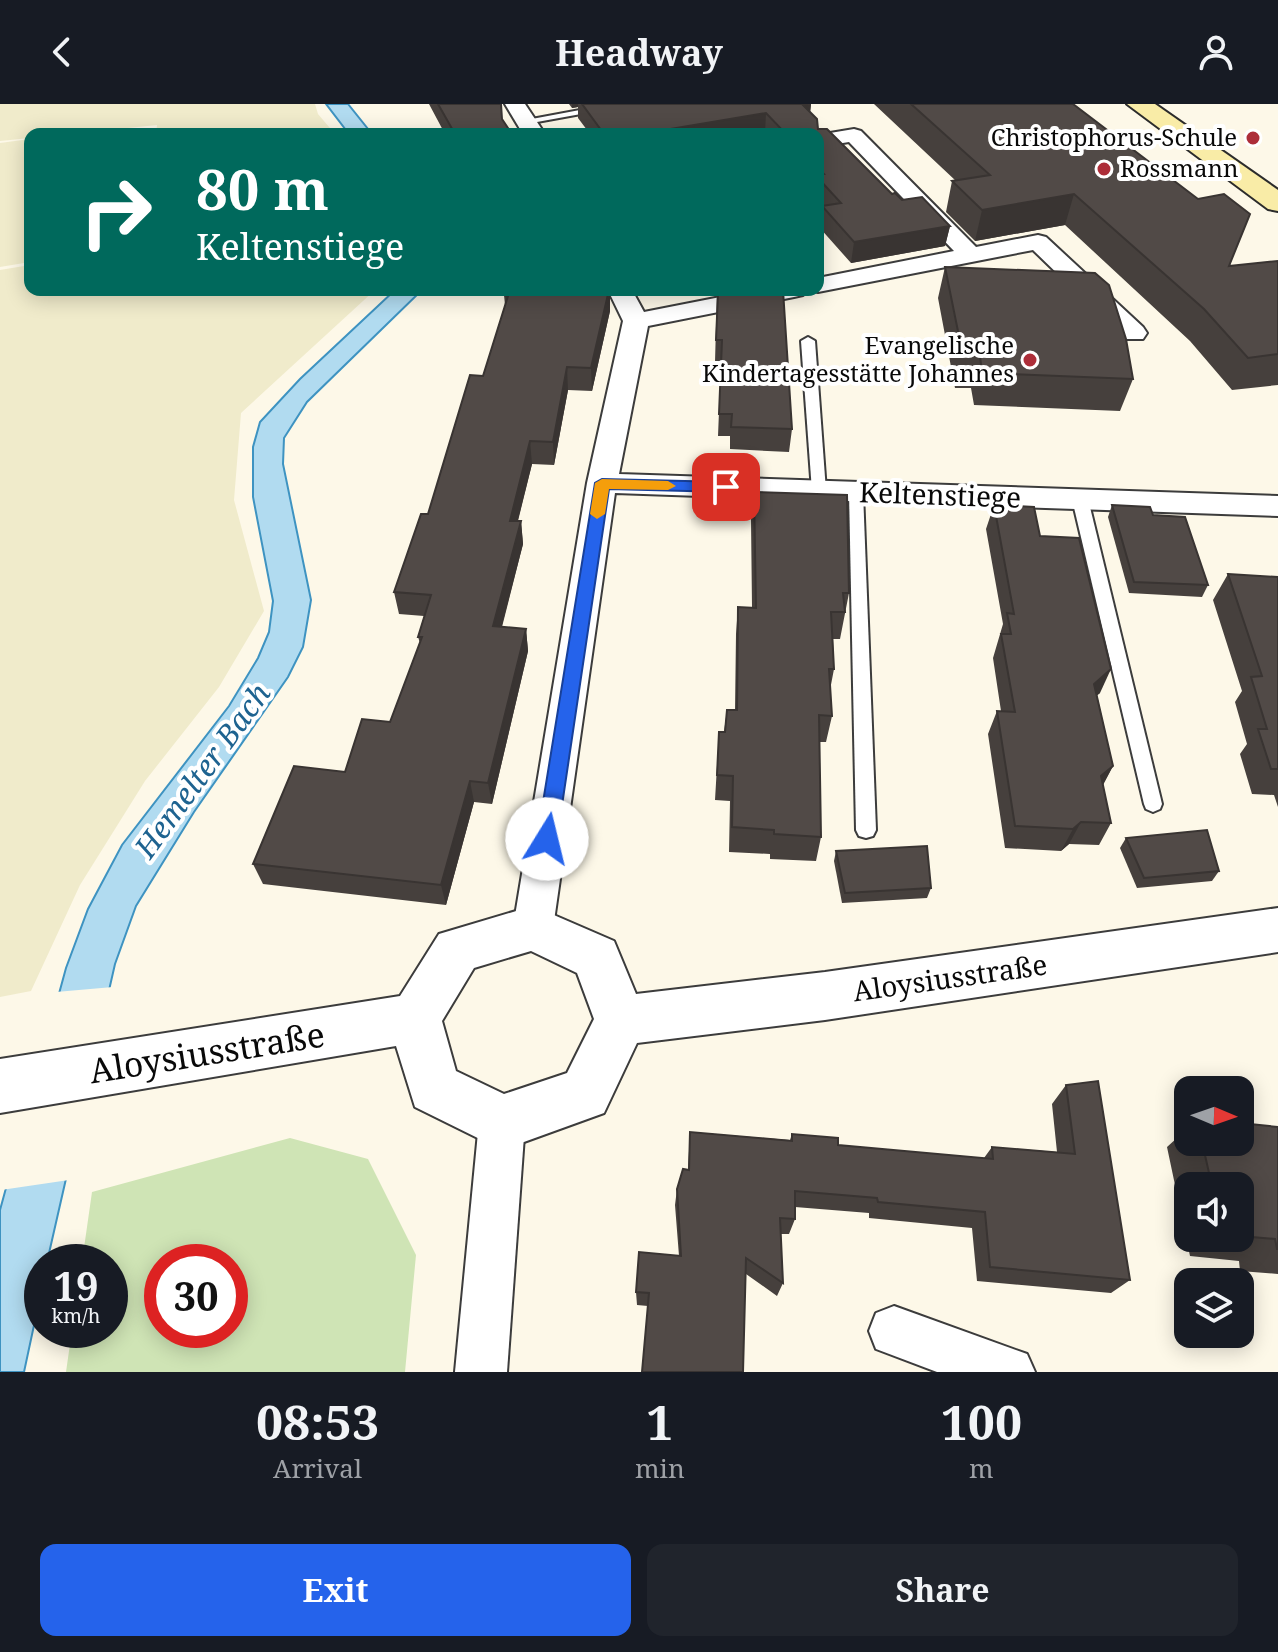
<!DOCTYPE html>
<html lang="en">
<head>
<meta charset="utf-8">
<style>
  body { margin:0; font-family:"Noto Serif",serif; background:#20242c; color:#f1f3f6; height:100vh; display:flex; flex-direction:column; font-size:30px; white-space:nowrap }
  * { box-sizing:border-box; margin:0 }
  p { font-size:26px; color:#9ea1a6 }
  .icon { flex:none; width:44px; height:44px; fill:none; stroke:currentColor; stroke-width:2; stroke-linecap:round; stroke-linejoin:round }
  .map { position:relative; height:1268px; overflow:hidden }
  .side { display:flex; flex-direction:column; background:#171b24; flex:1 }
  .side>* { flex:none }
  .banner { position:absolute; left:24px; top:24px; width:800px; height:168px; border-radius:16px; box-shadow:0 4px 20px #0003; background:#00695c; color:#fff; overflow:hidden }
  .needle { width:52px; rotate:92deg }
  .buttons { position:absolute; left:1174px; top:972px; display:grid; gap:16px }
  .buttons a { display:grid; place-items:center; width:80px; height:80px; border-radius:16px; background:#171b24; box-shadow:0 4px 20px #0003; font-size:40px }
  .speed { position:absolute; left:24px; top:1140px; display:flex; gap:16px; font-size:40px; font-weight:700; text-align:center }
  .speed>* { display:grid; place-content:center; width:104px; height:104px; border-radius:50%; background:#171b24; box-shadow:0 4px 20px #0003; line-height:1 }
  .speed small { font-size:20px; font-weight:400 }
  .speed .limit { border:12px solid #d22; background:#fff; color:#111 }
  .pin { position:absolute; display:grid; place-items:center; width:68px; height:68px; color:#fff; margin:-34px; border-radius:16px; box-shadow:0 4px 12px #0006 }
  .me { position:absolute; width:88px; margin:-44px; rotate:9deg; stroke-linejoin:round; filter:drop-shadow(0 0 6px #0008) }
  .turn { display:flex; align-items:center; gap:28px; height:168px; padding:0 40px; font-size:36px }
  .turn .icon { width:104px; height:104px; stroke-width:2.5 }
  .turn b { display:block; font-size:56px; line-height:68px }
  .eta { display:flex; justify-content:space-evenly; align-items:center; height:136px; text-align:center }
  .eta b { font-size:48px; font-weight:700; line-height:56px }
  .primary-button { display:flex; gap:16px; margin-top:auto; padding:16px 40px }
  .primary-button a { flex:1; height:92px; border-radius:16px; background:#2563eb; color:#fff; font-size:32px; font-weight:700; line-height:92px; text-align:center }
  .primary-button a+a { background:#20242c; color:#f1f3f6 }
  header { display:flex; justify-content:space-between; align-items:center; height:104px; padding:0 40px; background:#171b24; font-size:36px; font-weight:700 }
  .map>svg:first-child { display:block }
</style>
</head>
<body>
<header><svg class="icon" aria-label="back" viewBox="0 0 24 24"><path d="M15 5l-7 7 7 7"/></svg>Headway<svg class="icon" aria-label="person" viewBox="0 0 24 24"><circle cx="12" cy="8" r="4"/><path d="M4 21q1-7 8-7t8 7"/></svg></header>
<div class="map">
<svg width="1278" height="1268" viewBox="0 0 1278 1268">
  <rect width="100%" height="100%" fill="#fdf8e8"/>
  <!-- farmland -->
  <g fill="#f0ebcb">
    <polygon points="0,0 315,0 318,10 335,30 156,30 157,21 69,30 30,30 30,34 0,37"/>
    <polygon points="30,35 30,158 0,163 0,39"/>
    <polygon points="30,161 30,186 375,186 241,309 234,396 264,507 219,583 145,677 80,781 31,887 0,893 0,166"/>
  </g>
  <!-- green -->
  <path fill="#cfe4b5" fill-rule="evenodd" d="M 290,1034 L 368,1055 L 416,1151 L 405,1268 L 66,1268 L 72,1226 L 110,1226 L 110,1158 L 82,1158 L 92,1088 ZM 162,1158 L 230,1158 L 230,1226 L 162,1226 Z"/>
  <!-- water -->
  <g fill="#b1dbf0" stroke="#3e93c1" stroke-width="2">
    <polygon points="326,0 348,0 372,30 349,30"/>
    <polygon points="395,186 422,186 307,298 284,334 283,360 311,496 303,543 288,573 194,708 136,802 115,860 47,1158 42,1158 42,1184 24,1268 0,1268 0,1106 66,864 88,805 122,741 229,602 258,554 269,528 273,497 253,393 253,343 260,318 300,275"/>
  </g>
  <!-- pier -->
  <polygon fill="#fdf8e8" points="113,883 69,1076 1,1086 56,888"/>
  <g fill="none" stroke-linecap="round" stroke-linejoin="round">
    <!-- service casing -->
    <g stroke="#3c3c3c" stroke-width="4">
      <g id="service">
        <polygon points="612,0 636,0 526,20 521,17"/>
        <polygon points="808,233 815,237 826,387 819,392 812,387 801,237"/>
        <polygon points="856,383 863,388 876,726 873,732 866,734 859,732 856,726 849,388"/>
        <polygon points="1080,390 1088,395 1162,700 1160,705 1153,708 1146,705 1144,700 1072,395"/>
      </g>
    </g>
    <!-- minor casing -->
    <g stroke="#3c3c3c" stroke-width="4">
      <g id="minor">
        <polygon points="505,0 525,0 545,30 523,30"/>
        <polygon points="854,25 861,27 976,143 1038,131 1046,133 1143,223 1147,229 1143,235 1125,235 1033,146 818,188 809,186 818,186 818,174 954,147 849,38 818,43 818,31"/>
        <polygon points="608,186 632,186 644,208 756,186 806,186 803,191 794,193 648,222 619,370 1278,392 1278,412 615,389 553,824 547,837 533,842 519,837 513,824 587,379 623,217"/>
        <polygon points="502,995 518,1002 525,1018 507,1268 455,1268 479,1018 486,1002"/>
        <polygon points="894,1202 1027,1250 1035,1268 937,1268 876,1245 869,1227 876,1209"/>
      </g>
    </g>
    <!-- tertiary casing -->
    <g stroke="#3c3c3c" stroke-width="4">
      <path id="tertiary" d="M 533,802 L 614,837 L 636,890 L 825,868 L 1278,804 L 1278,848 L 825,916 L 637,939 L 604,1009 L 502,1046 L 415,1003 L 396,942 L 0,1009 L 0,955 L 400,892 L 439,830 ZM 531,847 L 577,869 L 594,915 L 567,969 L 504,990 L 456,967 L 442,917 L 474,864 Z"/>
    </g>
    <!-- secondary casing -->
    <g stroke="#2b2b2b" stroke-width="4">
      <polygon id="secondary" points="1127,0 1155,0 1278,86 1278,107 1268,105"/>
    </g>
    <!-- service -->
    <use href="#service" fill="#fff" fill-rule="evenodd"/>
    <!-- minor -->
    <use href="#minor" fill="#fff" fill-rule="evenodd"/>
    <!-- tertiary -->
    <use href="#tertiary" fill="#fff" fill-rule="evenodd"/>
    <!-- secondary -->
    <use href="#secondary" fill="#f9eca7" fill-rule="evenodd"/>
  </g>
  <!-- wall -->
  <g fill="#46403d" fill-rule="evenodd">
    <polygon points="429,0 501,0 502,15 512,30 445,30"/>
    <polygon points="569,0 811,0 810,8 818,25 892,90 950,122 945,142 851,159 819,123 822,102 818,97 818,30 590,30 578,14 578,3 572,4"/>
    <polygon points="874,0 1073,0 1229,162 1278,157 1278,281 1232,286 1190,237 1065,121 975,137 946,108 952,77 956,77"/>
    <polygon points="945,163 1133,275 1120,307 974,301 971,284 955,284 938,194"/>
    <polygon points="610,186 610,207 592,287 568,286 554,361 532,360 518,417 521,417 523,440 502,523 526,525 528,547 492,700 474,698 446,801 263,780 253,760 345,668 390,618 420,539 418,533 424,512 399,510 394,488 428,410 483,272 505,201 504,191"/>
    <polygon points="717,186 783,186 792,325 789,348 730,345 730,332 718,332 721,258 715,258"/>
    <polygon points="754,388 849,489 840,535 833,535 834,565 830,586 832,612 826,638 819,638 821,733 816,757 770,755 770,750 729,748 730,697 715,696 719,628 724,628 727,606 735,606 736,530 738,503 752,503 751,416"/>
    <polygon points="994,401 1040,432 1100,589 1097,591 1113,662 1103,680 1111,719 1099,741 1069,740 1061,747 1005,744 988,630 997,607 1001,607 993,554 1003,520 986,425"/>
    <polygon points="1112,401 1153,411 1208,481 1202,493 1129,489 1108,413"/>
    <polygon points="1228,470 1278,473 1278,703 1274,691 1252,690 1240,650 1247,640 1235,598 1242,587 1213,496"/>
    <polygon points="1126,734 1219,767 1212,777 1137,784 1120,744"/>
    <polygon points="836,747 931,784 927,794 842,799 834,757"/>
    <polygon points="1066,981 1130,1176 1111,1189 977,1177 972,1124 869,1114 869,1109 795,1103 795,1115 789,1130 781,1130 783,1179 777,1192 746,1170 648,1202 637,1201 636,1188 679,1152 675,1101 677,1085 688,1066 690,1028 790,1036 792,1030 838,1041 984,1054 992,1043 1057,1048 1052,1000"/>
    <path d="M 1278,1023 L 1278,1170 L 1240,1167 L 1239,1157 L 1190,1152 L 1167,1043 L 1188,1024 L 1188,1038 L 1240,1038 ZM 1188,1082 L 1240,1082 L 1240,1134 L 1188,1134 Z"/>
  </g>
  <!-- shaded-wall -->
  <g fill="#393432">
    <polygon points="572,0 578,0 578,3 572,4"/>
    <polygon points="811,0 809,19 803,1"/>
    <polygon points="766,9 765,29 659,30 659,27"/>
    <polygon points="1074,90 1065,121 975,137 982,106"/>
    <polygon points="950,122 945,142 851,159 854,138"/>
    <polygon points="610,186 610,207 592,287 591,264"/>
    <polygon points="717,186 748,186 717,191"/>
    <polygon points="567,263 568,286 554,361 553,338"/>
    <polygon points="530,337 532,360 512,439 510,417"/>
    <polygon points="521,417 523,440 496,544 493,522"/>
    <polygon points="526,525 528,547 492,700 488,679"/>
    <polygon points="1111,565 1100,589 1083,603 1094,580"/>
    <polygon points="1113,662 1101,685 1101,672"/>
    <polygon points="470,677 474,698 446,801 441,781"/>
    <polygon points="1081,718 1069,740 1061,747 1073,725"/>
  </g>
  <!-- building -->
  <g fill="#514a47" stroke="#393432" stroke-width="2">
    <polygon points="438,0 501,0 502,15 512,30 455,30"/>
    <polygon points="582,0 808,0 803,1 817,15 818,25 827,25 892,90 895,89 902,96 922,93 950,122 854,138 822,102 841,99 818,74 818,71 824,70 818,64 818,30 786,30 766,9 659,27 662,30 604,30"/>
    <polygon points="911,0 1073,0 1198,95 1224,90 1250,110 1229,162 1278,157 1278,250 1248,254 1204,205 1074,90 982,106 952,77 990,71"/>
    <polygon points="945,163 1095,169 1109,181 1126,235 1133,275 982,269 980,252 963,252"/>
    <polygon points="506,186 609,186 591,264 567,263 553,338 530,337 510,417 521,417 493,522 526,525 488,679 470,677 441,781 253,760 294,662 345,668 362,615 390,618 422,533 418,533 431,491 394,488 421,410 428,410 470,271 483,272 508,192 504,191"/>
    <polygon points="736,186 783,186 792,325 731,323 732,310 719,310 722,236 716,236 718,190"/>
    <polygon points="754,388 847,391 849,489 843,489 845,508 831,508 834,565 829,565 832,612 819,611 821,733 774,730 774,726 732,723 733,672 717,671 719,628 725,628 727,606 737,606 738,503 756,504"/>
    <polygon points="994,401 1034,403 1040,432 1079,434 1111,565 1094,580 1113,662 1101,672 1111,719 1081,718 1073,725 1015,722 997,607 1015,608 1001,530 1011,530 1007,509 1014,510"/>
    <polygon points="1112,401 1150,403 1153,411 1185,413 1208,481 1134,478"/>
    <polygon points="1228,470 1278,473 1278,665 1271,665 1258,625 1267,625 1251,573 1262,572"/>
    <polygon points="1207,726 1219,767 1144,774 1126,734"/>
    <polygon points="927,742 931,784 845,789 836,747"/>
    <polygon points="1098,977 1130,1176 990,1163 985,1108 878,1098 877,1094 795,1087 795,1115 780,1114 783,1179 746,1154 743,1268 642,1268 649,1189 636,1188 639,1148 681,1152 677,1085 683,1065 689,1066 690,1028 792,1037 792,1030 838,1034 838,1041 993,1055 992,1043 1075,1050 1066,981"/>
    <polygon points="1240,1019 1278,1023 1278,1145 1277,1145 1275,1135 1240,1132 1240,1082 1212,1082 1202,1038 1240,1038"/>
  </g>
  <!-- route -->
  <polygon fill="#2563eb" stroke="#184099" stroke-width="2" points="602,375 726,378 733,383 726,388 609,385 557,735 554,741 547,743 540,741 537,735 595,379"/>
  <!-- slow -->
  <polygon fill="#f59e0b" points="602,375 668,377 676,382 668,386 609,385 605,410 597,415 590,410 595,379"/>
  <!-- markers -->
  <g fill="#ad2e39" stroke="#fff" stroke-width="3">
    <circle cx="1253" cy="34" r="8"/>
    <circle cx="1104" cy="65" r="8"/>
    <circle cx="1030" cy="256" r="8"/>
  </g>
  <g text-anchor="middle" stroke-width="8" stroke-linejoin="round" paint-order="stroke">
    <!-- far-poi labels -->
    <g font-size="24" fill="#090909" stroke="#fff" text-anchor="end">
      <text x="1237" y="42">Christophorus-Schule</text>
      <text x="1120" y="73" text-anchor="start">Rossmann</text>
      <text x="1014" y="250">Evangelische<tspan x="1014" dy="28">Kindertagesstätte Johannes</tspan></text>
    </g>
    <!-- street labels -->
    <g font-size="28" fill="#090909" stroke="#fff">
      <text transform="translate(940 391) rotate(2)" y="10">Keltenstiege</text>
      <text transform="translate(950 874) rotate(-8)" y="10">Aloysiusstraße</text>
    </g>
    <!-- water labels -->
    <g font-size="30" font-style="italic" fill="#1e6390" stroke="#fff">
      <text transform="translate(203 667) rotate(-54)" y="10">Hemelter Bach</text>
    </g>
    <!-- near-street labels -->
    <g font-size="34" fill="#090909" stroke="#fff">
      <text transform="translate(207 949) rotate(-9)" y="12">Aloysiusstraße</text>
    </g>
  </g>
</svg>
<div class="buttons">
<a><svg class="needle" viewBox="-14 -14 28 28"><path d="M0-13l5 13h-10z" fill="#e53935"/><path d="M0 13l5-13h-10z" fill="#9ea1a6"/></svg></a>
<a><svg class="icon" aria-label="sound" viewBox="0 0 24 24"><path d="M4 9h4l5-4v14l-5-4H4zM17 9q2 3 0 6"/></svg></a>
<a><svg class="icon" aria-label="layers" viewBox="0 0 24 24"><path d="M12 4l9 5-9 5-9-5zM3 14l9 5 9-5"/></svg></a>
</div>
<div class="speed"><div>19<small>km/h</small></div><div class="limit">30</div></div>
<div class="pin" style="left:726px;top:383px;background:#d93025"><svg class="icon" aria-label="arrive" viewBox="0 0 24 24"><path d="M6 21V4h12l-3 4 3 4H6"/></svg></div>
<svg class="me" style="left:547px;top:735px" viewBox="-20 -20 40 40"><circle r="19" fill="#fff"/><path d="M0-13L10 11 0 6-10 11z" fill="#2563eb"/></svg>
<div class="banner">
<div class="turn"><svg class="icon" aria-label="right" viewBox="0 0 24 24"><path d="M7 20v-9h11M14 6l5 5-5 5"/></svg><div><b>80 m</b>Keltenstiege</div></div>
</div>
</div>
<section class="side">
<div class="eta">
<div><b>08:53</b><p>Arrival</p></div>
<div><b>1</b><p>min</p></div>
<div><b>100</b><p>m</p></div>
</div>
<div class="primary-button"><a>Exit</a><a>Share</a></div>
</section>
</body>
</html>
